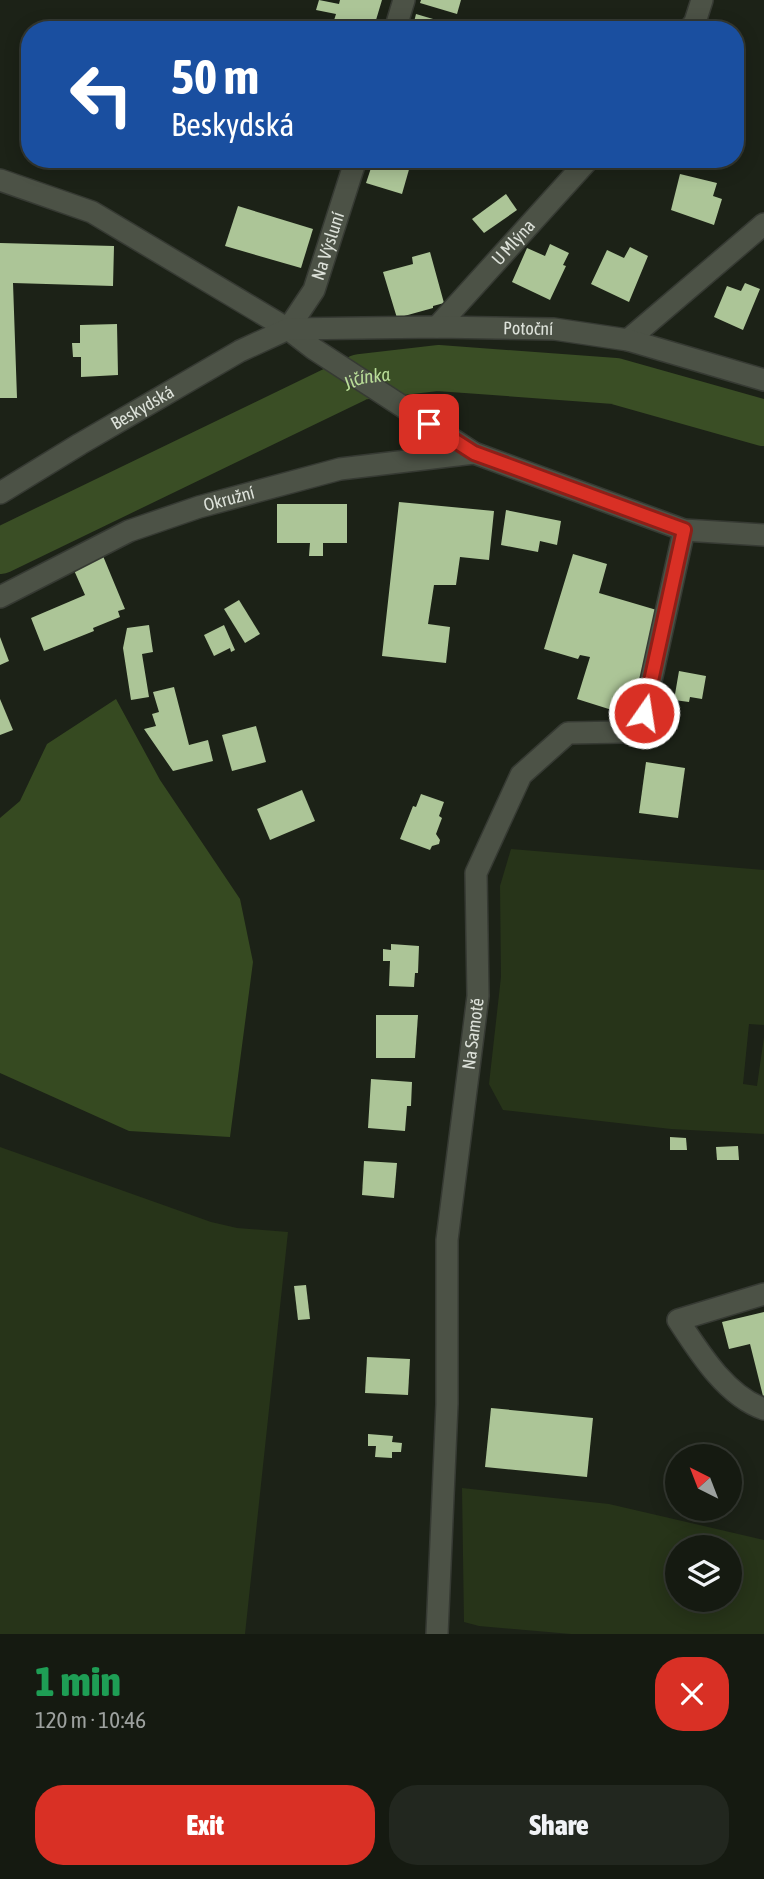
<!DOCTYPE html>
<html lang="en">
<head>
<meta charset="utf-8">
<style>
  body { margin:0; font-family:"Asap Condensed",sans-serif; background:#22271f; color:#f1f3f6; height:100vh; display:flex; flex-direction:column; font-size:26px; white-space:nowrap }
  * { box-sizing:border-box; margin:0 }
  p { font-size:23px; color:#9da19f }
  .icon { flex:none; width:38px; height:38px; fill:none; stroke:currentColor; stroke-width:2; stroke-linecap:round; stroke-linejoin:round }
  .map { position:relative; height:1634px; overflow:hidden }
  .details { display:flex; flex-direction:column; background:#151a11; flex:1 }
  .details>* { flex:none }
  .hud { position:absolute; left:21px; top:21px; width:723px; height:147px; border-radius:28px; box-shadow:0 4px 18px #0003,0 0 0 2px #343831; background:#1a4fa0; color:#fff; overflow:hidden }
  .needle { width:46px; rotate:318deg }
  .controls { position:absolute; left:665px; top:1444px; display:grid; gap:14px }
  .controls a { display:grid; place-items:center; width:77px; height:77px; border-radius:50%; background:#151a11; box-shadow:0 4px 18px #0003,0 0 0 2px #343831; font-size:35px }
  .pin { position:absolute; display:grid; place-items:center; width:60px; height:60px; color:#fff; margin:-30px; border-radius:14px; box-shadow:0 4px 10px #0006 }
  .me { position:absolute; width:77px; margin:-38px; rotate:13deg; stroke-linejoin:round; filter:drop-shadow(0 0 5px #0008) }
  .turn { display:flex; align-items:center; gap:24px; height:147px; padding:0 35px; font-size:32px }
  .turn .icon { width:91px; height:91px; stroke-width:2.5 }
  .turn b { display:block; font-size:49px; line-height:60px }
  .round { display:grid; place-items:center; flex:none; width:74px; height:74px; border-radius:28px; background:#22271f }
  .overview { display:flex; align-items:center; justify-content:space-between; height:119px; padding:0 35px }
  h1 { font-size:42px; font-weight:800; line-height:52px; color:#1e9e55 }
  .primary-button { display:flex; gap:14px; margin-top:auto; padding:14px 35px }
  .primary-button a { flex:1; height:80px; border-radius:28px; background:#d93025; color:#fff; font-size:28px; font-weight:800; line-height:80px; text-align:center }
  .primary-button a+a { background:#22271f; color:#f1f3f6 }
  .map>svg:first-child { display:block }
</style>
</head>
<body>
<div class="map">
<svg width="764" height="1634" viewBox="0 0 764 1634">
  <rect width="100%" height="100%" fill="#1c2217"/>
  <!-- green -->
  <g fill="#273419" fill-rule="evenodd">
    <polygon points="511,849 764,870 764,1025 749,1024 743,1084 757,1086 764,1037 764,1134 671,1129 503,1110 489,1084 501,977 500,886"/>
    <polygon points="0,1147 211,1222 237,1228 288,1232 245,1634 0,1634"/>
    <path d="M 462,1488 L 609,1504 L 764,1540 L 764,1634 L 571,1634 L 479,1626 L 464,1622 ZM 730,1547 L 730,1600 L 677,1600 L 677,1547 Z"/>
  </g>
  <!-- forest -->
  <polygon fill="#364a21" points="116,699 160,780 240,899 253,962 230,1137 129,1131 0,1073 0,818 20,801 47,744"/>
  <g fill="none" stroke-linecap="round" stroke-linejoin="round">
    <!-- river -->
    <path stroke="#3a4e25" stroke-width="46" id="s1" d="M 0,551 L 360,377 L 438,368 L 615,381 L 764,423"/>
  </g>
  <!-- building -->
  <g fill="#acc597">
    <polygon points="319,0 339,4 340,0 382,0 373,30 331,30 336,14 316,10"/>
    <polygon points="421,0 461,0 457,14 420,3"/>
    <polygon points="416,14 457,26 456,30 412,30"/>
    <polygon points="374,159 412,159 402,194 366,183"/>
    <polygon points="680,174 717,183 713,196 722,199 714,225 671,210"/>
    <polygon points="506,194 517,210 484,233 472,219"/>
    <polygon points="238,206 313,229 301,268 225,246"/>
    <polygon points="0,243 114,246 113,286 13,283 17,398 0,398"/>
    <polygon points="550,244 569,253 563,265 566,266 550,300 512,282 527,248 545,256"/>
    <polygon points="630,247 648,256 629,302 591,284 607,250 624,258"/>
    <polygon points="430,252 444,303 433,306 433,308 397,318 383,272 413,264 412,257"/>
    <polygon points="745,283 760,289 743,330 714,317 727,286 741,291"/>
    <polygon points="117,324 118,375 81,377 81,357 73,357 72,343 80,343 80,325"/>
    <polygon points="399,502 494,511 489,560 460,557 456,585 434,585 428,624 450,627 446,663 382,656"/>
    <polygon points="277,504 347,504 347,543 323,543 323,556 309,556 310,543 277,543"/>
    <polygon points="506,510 561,521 557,545 540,541 538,552 501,545"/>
    <polygon points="573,554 607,564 599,593 660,611 652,650 631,716 577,699 590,657 580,655 578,659 544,649"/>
    <polygon points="103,556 125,609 118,611 120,617 93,628 94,631 44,651 31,618 85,595 73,568"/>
    <polygon points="239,600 260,634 245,643 224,609"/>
    <polygon points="149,625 153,652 142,654 149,697 131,700 123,648 127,628"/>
    <polygon points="224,625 235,650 231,652 230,648 214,656 204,635"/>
    <polygon points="0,637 9,661 0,665"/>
    <polygon points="679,671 706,676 702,699 690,697 689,702 674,700"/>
    <polygon points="174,687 189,745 208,740 213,761 173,771 144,729 156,726 152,714 159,712 153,692"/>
    <polygon points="0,699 13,730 0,735"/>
    <polygon points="256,726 266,762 232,771 222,735"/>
    <polygon points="646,762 685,768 678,818 639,813"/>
    <polygon points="302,790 315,821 270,840 257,809"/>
    <polygon points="421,794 444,802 439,816 442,818 436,834 440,840 439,844 432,846 430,850 400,839 413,806 416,807"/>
    <polygon points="391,944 419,946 418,973 415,973 414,987 389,986 390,961 383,961 383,949 391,950"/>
    <polygon points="376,1015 418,1015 415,1058 376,1058"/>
    <polygon points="371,1079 412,1082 411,1106 407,1106 405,1131 368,1128"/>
    <polygon points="670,1137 686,1138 687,1150 670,1150"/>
    <polygon points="738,1146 739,1160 717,1160 716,1147"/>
    <polygon points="364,1161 397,1163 394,1198 362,1195"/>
    <polygon points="306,1285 310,1319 298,1320 294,1286"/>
    <polygon points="764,1312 764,1395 763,1396 750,1344 729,1349 722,1322"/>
    <polygon points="367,1357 410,1359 408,1395 365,1393"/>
    <polygon points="491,1408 593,1418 587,1477 485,1467"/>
    <polygon points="368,1434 393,1436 392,1442 402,1443 401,1452 392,1452 392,1458 375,1457 376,1446 368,1446"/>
  </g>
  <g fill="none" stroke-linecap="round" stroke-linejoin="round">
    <!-- minor casing -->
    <g stroke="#363a33" stroke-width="24">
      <g id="minor">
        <polyline points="395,30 404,0"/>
        <polyline points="689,30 695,22 702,0"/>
        <polyline points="0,180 92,212 288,329 314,349 474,453 684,530 764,535"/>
        <path id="s2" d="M 437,327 L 589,159"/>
        <path id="s3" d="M 288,329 L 314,290 L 356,159"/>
        <polyline points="628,340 764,224"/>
        <path id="s4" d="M 0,493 L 80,444 L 240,351 L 288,329 L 437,327 L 554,329 L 628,340 L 764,380"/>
        <path id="s5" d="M 0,597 L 129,531 L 199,507 L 340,469 L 474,453"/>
        <path d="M 764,1294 L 678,1320 C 699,1352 726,1396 764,1409"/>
        <path id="s6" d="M 437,1634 L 447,1404 L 447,1240 L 478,996 L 476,873 L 521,775 L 568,733 L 623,732 L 644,713 L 684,530"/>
      </g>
    </g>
    <!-- minor -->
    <use href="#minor" stroke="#4c5246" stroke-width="21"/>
  </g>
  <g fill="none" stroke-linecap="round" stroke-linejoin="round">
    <!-- route casing -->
    <g stroke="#8d1f18" stroke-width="18">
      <polyline id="route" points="429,424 474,453 684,530 644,713"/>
    </g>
    <!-- route -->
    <use href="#route" stroke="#d93025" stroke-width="12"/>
  </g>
  <g text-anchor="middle" stroke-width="7" stroke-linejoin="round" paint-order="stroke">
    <!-- street labels -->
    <g font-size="18" fill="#dde2da" stroke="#13190e">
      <text dy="6" stroke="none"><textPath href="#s2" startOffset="114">U Mlýna</textPath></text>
      <text dy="6" stroke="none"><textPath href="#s3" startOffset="93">Na Výsluní</textPath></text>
      <text dy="6" stroke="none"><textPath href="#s4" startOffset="572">Potoční</textPath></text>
      <text dy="6" stroke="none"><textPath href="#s4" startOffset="166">Beskydská</textPath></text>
      <text dy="6" stroke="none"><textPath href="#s5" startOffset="250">Okružní</textPath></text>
      <text dy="6" stroke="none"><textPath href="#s6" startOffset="602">Na Samotě</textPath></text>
    </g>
    <!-- water labels -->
    <g font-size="19" font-style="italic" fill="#b9dd98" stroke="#13190e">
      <text dy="7" stroke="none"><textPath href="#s1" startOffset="406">Jičínka</textPath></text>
    </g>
  </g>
</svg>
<div class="controls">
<a><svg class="needle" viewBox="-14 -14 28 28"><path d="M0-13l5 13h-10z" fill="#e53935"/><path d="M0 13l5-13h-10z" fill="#9da19f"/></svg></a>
<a><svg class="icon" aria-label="layers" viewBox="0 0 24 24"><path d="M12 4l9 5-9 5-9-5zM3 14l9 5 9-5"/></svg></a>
</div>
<div class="pin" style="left:429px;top:424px;background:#d93025"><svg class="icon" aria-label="arrive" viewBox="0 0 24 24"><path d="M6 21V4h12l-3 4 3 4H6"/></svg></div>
<svg class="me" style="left:644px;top:713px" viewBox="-20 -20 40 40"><circle r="17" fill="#d93025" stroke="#fff" stroke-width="3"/><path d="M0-11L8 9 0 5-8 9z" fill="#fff"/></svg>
<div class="hud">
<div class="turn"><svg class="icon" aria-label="left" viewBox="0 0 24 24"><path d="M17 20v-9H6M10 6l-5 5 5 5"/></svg><div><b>50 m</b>Beskydská</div></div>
</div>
</div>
<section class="details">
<div class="overview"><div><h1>1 min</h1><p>120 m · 10:46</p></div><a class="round" style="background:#d93025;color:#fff"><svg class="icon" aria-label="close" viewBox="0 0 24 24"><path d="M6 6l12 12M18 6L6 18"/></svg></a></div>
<div class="primary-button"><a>Exit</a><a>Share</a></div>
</section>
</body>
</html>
